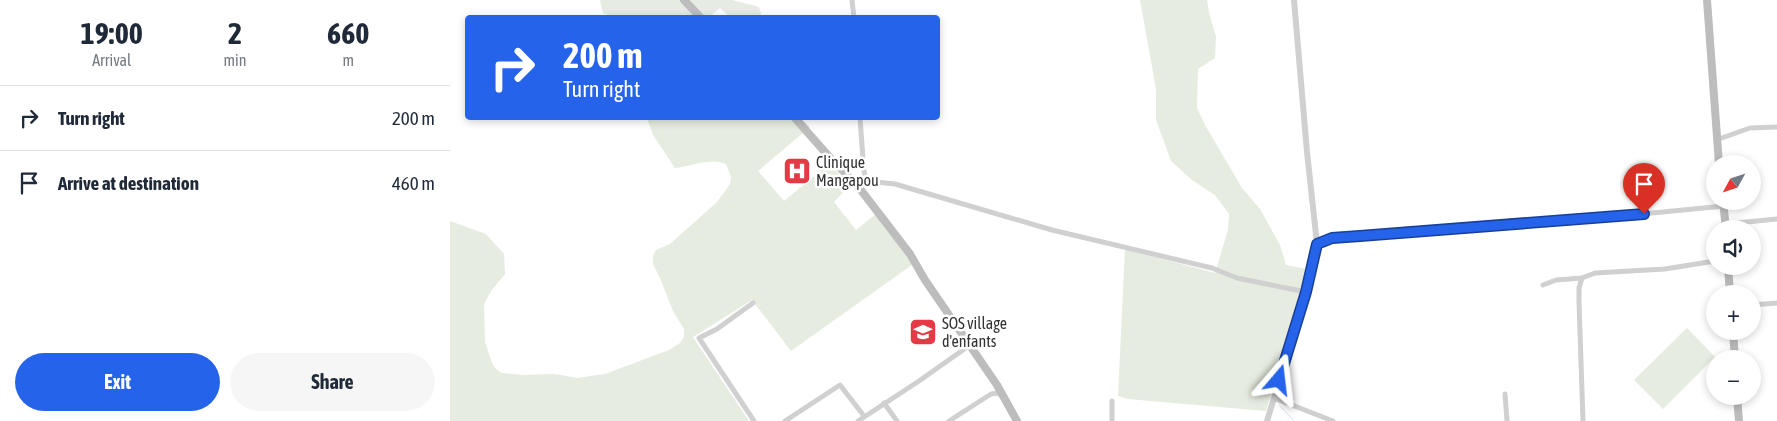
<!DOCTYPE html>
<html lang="en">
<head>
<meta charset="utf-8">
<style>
  body { margin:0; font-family:"Asap Condensed",sans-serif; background:#f6f6f7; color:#1f2937; height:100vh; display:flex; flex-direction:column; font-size:19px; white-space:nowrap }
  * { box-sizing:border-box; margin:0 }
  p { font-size:16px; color:#747a83 }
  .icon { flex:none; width:28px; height:28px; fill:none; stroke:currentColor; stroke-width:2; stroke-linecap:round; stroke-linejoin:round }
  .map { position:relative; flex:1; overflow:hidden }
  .panel { display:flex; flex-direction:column; background:#fff; width:450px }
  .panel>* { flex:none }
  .hud { position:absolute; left:15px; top:15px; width:475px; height:105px; border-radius:5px; box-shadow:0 2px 8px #0003; background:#2563eb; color:#fff; overflow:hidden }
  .needle { width:32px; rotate:230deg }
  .buttons { position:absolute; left:1256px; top:155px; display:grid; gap:10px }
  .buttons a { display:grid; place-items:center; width:55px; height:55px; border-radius:50%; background:#fff; box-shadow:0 2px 8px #0003; font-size:25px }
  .pin { position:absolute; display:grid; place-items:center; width:42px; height:42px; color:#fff; margin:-51px -21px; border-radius:50% 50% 50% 0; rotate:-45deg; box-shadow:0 0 5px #0007 }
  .pin .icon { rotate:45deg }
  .me { position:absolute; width:55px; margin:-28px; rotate:17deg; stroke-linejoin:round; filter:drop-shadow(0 0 4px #0008) }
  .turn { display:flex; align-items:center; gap:18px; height:105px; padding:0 15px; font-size:22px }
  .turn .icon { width:65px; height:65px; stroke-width:2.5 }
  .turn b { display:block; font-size:35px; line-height:42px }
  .eta { display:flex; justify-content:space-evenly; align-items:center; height:85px; text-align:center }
  .eta b { font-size:30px; font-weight:700; line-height:35px }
  .button { display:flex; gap:10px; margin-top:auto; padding:10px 15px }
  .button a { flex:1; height:58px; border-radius:30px; background:#2563eb; color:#fff; font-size:20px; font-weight:700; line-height:58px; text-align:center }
  .button a+a { background:#f6f6f7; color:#1f2937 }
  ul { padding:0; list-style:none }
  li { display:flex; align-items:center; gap:15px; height:65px; padding:0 15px; border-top:1px solid #e0e1e3 }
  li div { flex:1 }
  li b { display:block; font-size:19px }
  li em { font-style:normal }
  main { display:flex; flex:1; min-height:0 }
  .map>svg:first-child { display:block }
</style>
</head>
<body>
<main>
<section class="panel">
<div class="eta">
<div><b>19:00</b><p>Arrival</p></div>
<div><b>2</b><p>min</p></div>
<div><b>660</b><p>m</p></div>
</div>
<ul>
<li><svg class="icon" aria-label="right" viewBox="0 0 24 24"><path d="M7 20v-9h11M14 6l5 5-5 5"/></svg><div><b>Turn right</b></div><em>200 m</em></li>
<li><svg class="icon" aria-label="arrive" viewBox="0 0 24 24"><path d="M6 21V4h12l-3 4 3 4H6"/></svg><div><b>Arrive at destination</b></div><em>460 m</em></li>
</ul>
<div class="button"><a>Exit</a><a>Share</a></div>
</section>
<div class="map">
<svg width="1327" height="421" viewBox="0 0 1327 421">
  <rect width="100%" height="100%" fill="#fff"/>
  <!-- green -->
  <g fill="#e6ecdf">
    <polygon points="150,0 282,0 309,7 312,17 280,17 270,8 259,17 163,17 153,13"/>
    <polygon points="690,0 757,0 759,13 766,37 765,58 748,69 747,108 755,125 792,188 810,209 830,245 836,265 857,269 816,411 678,399 668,396 675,249 765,273 778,230 779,214 765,195 742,180 721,161 706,120 706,89"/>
    <path d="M 197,118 L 350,118 L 360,127 L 308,171 L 334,201 L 379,164 L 400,185 L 384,202 L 406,230 L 431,210 L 466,262 L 341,351 L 302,300 L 243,337 L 299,421 L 0,421 L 0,221 L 36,234 L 54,254 L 55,274 L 41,291 L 34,304 L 35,342 L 42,363 L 46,369 L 52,373 L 73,375 L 105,374 L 127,378 L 155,374 L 219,350 L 230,343 L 234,337 L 234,329 L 223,311 L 210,278 L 203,264 L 203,256 L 206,250 L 220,244 L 267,202 L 280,184 L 281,177 L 276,164 C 260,157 242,166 225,168 L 203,135 Z"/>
    <polygon points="1237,328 1265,357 1213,409 1184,380"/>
  </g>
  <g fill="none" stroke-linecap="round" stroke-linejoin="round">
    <!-- stream -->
    <polyline stroke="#cfe2ee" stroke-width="1" points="830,406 844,421"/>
    <!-- minor -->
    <g stroke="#d0d0d0" stroke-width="5">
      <polyline points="402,0 404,18"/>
      <polyline points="410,118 414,172 417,181"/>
      <polyline points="1266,140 1300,128 1327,127"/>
      <polyline points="407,185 417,181 445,184 602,230 762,268 787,278 856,292"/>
      <polyline points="1276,224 1327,219"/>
      <polyline points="867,244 882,238 910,235 1141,219 1274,206"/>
      <polyline points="1132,278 1129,288 1129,302 1133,421"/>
      <polyline points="1093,285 1106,280 1132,278 1145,273 1215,269 1265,261"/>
      <polyline points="303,303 267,329 249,338 304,421"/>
      <polyline points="1302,305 1327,303"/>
      <polyline points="1055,394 1057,421"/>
      <polyline points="824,398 883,421"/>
      <polyline points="434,403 447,421"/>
      <polyline points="335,421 390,385 414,416"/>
      <polyline points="408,421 469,381 520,345"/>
      <polyline points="499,421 541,394 548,393 552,396"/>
      <polyline points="662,421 662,401"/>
    </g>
    <!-- tertiary -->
    <polyline stroke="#d0d0d0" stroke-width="6" points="817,421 856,292 867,244 857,152 844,0"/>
    <!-- secondary -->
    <g stroke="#bdbdbd" stroke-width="8">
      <polyline points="234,0 251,18"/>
      <polyline points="1257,0 1269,164"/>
      <polyline points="345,118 382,160 407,185 460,254 475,280 547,385 567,421"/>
      <polyline points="1273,201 1276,229"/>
      <polyline points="1278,266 1280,294"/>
      <polyline points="1283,331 1285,359"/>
      <polyline points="1287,396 1289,421"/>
    </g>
  </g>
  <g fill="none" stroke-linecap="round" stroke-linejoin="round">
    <!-- route casing -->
    <g stroke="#184099" stroke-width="12">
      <polyline id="route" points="829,380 856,292 867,244 882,238 910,236 1194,214"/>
    </g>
    <!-- route -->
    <use href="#route" stroke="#2563eb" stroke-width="9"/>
  </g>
  <!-- icons -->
  <defs>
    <g id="hospital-square" transform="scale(1.4375)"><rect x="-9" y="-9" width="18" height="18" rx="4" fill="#e63946" stroke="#fff"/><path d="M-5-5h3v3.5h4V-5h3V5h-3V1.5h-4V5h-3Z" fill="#fff"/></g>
    <g id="school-square" transform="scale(1.4375)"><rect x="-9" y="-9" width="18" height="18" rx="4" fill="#e63946" stroke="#fff"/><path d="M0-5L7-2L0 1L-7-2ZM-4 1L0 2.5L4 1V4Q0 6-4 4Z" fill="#fff"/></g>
  </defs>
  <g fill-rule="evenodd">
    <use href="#hospital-square" x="347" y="171"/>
    <use href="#school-square" x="473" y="332"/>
  </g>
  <g text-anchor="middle" stroke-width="5" stroke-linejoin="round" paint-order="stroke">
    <!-- poi labels -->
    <g font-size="16" fill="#333" stroke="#fff" text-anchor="start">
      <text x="366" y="168">Clinique<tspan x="366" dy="18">Mangapou</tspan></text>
      <text x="492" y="329">SOS village<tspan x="492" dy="18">d'enfants</tspan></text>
    </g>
  </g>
</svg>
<div class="buttons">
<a><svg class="needle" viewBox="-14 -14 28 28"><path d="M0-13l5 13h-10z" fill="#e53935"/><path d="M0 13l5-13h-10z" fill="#747a83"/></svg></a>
<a><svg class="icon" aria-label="sound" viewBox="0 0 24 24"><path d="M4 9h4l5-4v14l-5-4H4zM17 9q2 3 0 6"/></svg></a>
<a>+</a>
<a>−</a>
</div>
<div class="pin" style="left:1194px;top:214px;background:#d93025"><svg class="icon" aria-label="arrive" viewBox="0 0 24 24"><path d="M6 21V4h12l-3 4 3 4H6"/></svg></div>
<svg class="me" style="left:829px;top:380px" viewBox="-20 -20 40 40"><path d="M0-17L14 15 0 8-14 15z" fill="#2563eb" stroke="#fff" stroke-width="4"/></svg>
<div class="hud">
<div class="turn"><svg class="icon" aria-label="right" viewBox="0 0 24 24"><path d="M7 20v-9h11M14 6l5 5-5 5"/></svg><div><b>200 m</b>Turn right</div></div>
</div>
</div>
</main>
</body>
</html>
